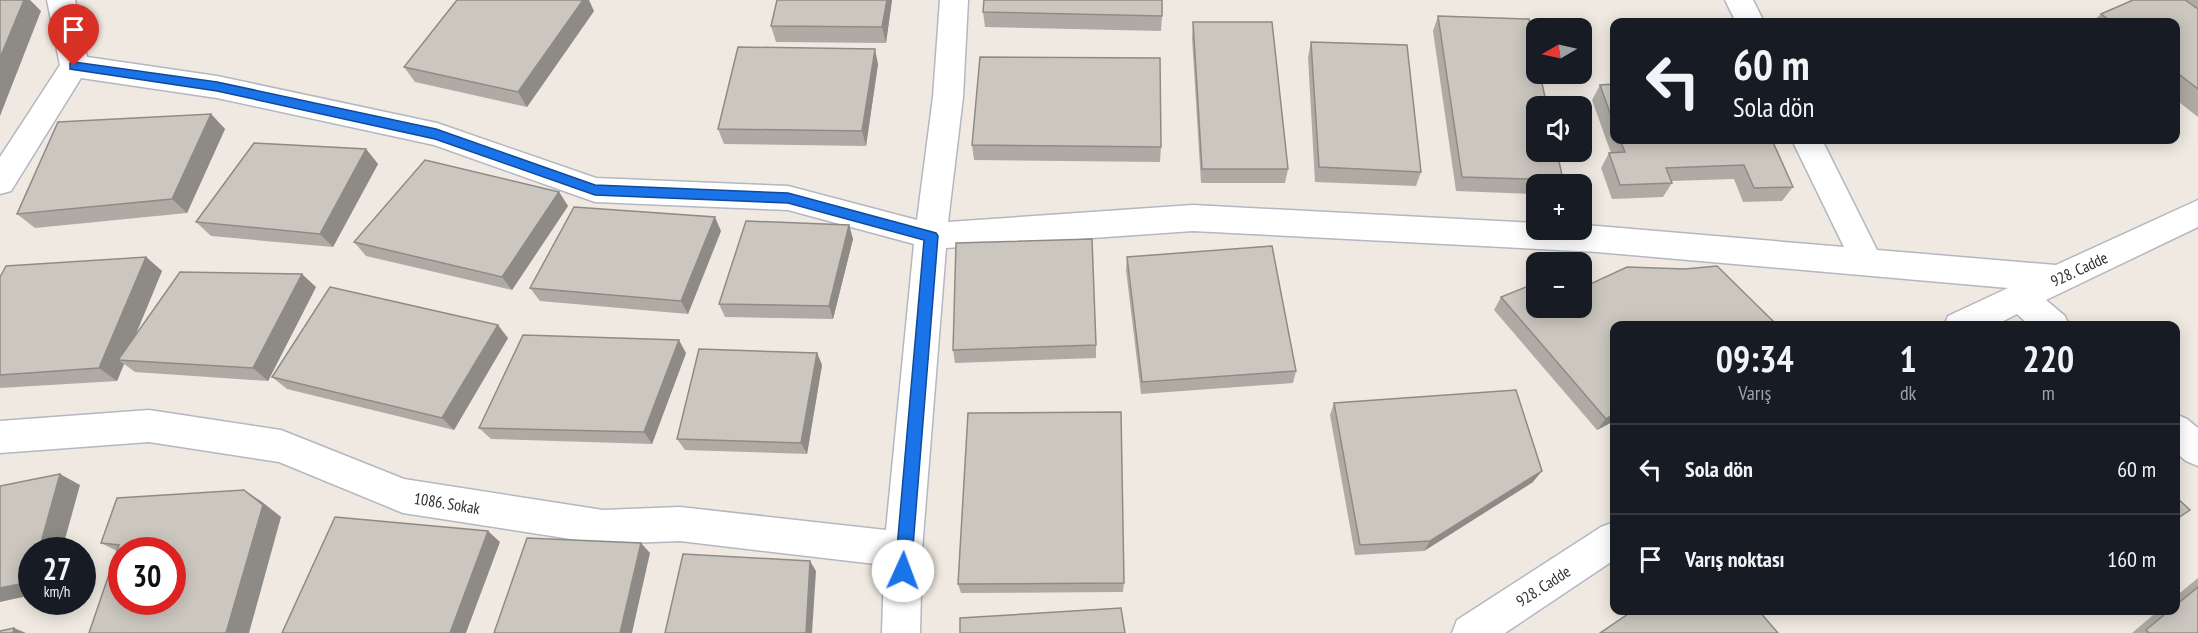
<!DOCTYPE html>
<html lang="tr">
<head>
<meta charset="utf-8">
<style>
  body { margin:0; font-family:"PT Sans Narrow",sans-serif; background:#20242c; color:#f1f3f6; height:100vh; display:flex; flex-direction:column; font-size:22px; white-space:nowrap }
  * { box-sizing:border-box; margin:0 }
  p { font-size:20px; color:#9ea1a6 }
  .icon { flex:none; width:33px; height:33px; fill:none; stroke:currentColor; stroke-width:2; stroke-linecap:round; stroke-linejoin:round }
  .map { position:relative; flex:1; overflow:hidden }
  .side { position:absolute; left:1610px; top:321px; width:570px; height:294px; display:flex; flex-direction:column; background:#171b24; border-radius:12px; box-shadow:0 3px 15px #0003 }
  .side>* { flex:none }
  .guide { position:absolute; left:1610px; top:18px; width:570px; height:126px; border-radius:12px; box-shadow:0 3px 15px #0003; background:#171b24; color:#f1f3f6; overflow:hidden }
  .needle { width:39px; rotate:261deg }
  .buttons { position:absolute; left:1526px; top:18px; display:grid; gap:12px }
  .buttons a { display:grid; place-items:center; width:66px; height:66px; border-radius:12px; background:#171b24; box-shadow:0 3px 15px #0003; font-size:30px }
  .speed { position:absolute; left:18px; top:537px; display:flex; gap:12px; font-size:30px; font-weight:700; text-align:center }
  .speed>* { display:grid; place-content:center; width:78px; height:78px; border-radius:50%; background:#171b24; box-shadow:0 3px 15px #0003; line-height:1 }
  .speed small { font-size:15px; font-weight:400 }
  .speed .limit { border:9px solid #d22; background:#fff; color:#111 }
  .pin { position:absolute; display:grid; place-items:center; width:51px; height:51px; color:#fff; margin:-62px -26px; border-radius:50% 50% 50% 0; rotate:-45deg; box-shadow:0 0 6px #0007 }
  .pin .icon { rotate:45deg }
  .me { position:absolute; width:66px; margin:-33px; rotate:2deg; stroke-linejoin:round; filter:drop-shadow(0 0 4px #0008) }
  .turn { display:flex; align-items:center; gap:21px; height:126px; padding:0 24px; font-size:27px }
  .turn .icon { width:78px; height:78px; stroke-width:2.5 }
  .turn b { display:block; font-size:42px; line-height:51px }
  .eta { display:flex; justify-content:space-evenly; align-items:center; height:102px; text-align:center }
  .eta b { font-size:36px; font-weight:700; line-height:42px }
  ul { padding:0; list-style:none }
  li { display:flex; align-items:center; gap:18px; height:90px; padding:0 24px; border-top:2px solid #363941 }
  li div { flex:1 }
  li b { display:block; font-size:22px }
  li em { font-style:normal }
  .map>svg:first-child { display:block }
</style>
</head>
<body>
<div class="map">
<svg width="2198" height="633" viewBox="0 0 2198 633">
  <rect width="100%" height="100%" fill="#efe9e1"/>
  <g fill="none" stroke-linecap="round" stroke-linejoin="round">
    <!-- minor casing -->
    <g stroke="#b4b7c1" stroke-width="3">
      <g id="minor">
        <polygon points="47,0 75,0 87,57 217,76 437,123 596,178 788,186 917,220 933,97 940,0 968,0 963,97 948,222 1193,205 1536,223 1536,230 1581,230 1581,225 1597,226 1844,247 1792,140 1822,140 1877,250 2056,265 2198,200 2198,227 2046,300 2065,316 2069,326 2030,326 2017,314 1994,326 1944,326 1948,316 2008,288 1597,252 1193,231 946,248 922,550 920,633 882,633 884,565 680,541 603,544 403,513 279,462 149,442 0,453 0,421 149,410 281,430 404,479 603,510 680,507 886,530 914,244 788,210 595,202 434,145 217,98 81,78 11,191 0,194 0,157 60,65"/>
        <polygon points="1725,0 1753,0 1764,22 1736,22"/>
        <polygon points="2175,414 2187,419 2198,428 2198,466 2186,461 2175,452"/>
        <polygon points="1614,522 1614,560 1505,633 1452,633 1457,620 1601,527"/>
      </g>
    </g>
    <!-- minor -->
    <use href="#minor" fill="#fff" fill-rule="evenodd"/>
  </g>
  <!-- wall -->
  <g fill="#afaba4">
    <polygon points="777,0 892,0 886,43 776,42 771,26"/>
    <polygon points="2133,0 2198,0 2198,117 2175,99 2175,22 2092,22 2101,14"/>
    <polygon points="594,11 527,107 415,82 404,67"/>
    <polygon points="983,12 1162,16 1161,31 985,27"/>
    <polygon points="1438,16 1563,180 1560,184 1536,184 1536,194 1456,191 1433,31"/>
    <polygon points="1193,22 1288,169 1285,183 1201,183 1192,38"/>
    <polygon points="1311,42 1421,172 1416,186 1315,182 1308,57"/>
    <polygon points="878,64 866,146 724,144 718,129"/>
    <polygon points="1614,84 1614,140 1772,140 1793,187 1782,201 1743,202 1734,179 1671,181 1672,183 1663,197 1612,199 1601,168 1609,153 1611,153 1592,100 1600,85"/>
    <polygon points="211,114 225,129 187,213 35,228 17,214"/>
    <polygon points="972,145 1161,147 1160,162 974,160"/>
    <polygon points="366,149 378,164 333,247 211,236 196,222"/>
    <polygon points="559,192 568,206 512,290 366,256 354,242"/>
    <polygon points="849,225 853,239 833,319 725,317 719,304"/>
    <polygon points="721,231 688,314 540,301 530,288"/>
    <polygon points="146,257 162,271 136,334 316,287 268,381 135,372 124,364 117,381 0,388 0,277"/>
    <polygon points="1127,257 1296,371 1293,383 1141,394 1126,270"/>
    <polygon points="1685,269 1776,324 1775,326 1614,326 1614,421 1597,430 1494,310 1501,297 1584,287"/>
    <polygon points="508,338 454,430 287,389 272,377"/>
    <polygon points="1096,345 1096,358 955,363 953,350"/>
    <polygon points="686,353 652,444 491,439 479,428"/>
    <polygon points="817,353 822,365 807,454 685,450 677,439"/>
    <polygon points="1334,403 1533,482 1424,551 1355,555 1330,415"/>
    <polygon points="244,490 262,502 281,517 117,551 101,543"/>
    <polygon points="2198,578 2198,633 2132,633 2159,610 2175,610 2175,597"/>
    <polygon points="1124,583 1123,592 961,593 958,584"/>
  </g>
  <!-- shaded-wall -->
  <g fill="#8e8b86">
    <polygon points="24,0 30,0 41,11 0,116 0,58"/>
    <polygon points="583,0 589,0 594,11 527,107 518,92"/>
    <polygon points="887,0 892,0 886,43 882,27"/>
    <polygon points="875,49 878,64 866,146 862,131"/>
    <polygon points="211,114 225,129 187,213 172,199"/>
    <polygon points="366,149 378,164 333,247 320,234"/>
    <polygon points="559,192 568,206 512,290 502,277"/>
    <polygon points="715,217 721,231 688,314 681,301"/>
    <polygon points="849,225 853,239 833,319 829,306"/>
    <polygon points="146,257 162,271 125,360 118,360 124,364 117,381 99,368"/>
    <polygon points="302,274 316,287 268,381 253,368"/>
    <polygon points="498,325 508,338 454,430 442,418"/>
    <polygon points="679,340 686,353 652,444 644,432"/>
    <polygon points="817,353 822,365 807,454 801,443"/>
    <polygon points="1614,414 1614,421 1597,430 1606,419"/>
    <polygon points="1542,471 1533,482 1424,551 1430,541"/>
    <polygon points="60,474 80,485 62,550 39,550"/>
    <polygon points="244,490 262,502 281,517 249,633 226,633"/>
    <polygon points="488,531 500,542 466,633 450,633"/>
    <polygon points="641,543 650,553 632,633 620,633"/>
    <polygon points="810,561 816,571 812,633 806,633"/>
    <polygon points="32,575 32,595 0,602 0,588"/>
    <polygon points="14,628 26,633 13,633"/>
  </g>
  <!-- building -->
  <g fill="#cbc7bf" stroke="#8e8b86" stroke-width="1.5" fill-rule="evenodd">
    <polygon points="0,0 24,0 0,58"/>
    <polygon points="457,0 583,0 518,92 404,67"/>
    <polygon points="777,0 887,0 882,27 771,26"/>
    <polygon points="984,0 1162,0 1162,16 983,12"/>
    <polygon points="2133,0 2185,0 2198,9 2198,89 2175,71 2175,22 2112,22 2101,14"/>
    <polygon points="1438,16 1529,19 1536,52 1536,74 1540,74 1547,106 1536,106 1536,152 1557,152 1563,180 1462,177"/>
    <polygon points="1193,22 1272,22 1288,169 1202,169"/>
    <polygon points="1311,42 1407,45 1421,172 1319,167"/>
    <polygon points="738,47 875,49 862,131 718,129"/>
    <polygon points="980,57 1160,58 1161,147 972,145"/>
    <polygon points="1614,84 1614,124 1600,85"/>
    <polygon points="211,114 172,199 17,214 58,122"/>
    <polygon points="1620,140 1772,140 1793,187 1754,188 1744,165 1666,168 1672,183 1620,185 1609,153 1625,152"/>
    <polygon points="254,143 366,149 320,234 196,222"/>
    <polygon points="425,160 559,192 502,277 354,242"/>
    <polygon points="574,207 715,217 681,301 530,288"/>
    <polygon points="746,221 849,225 829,306 719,304"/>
    <polygon points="1092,239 1096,345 953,350 956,243"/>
    <polygon points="1272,246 1296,371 1142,382 1127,257"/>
    <polygon points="146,257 99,368 0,375 0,277 6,266"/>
    <polygon points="1717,266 1776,324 1774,326 1614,326 1614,414 1606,419 1501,297 1536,283 1536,308 1581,308 1581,285 1584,287 1627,267 1685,269"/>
    <polygon points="180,272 302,274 253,368 118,360"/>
    <polygon points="330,287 498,325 442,418 272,377"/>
    <polygon points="523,335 679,340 644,432 479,428"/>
    <polygon points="699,349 817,353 801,443 677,439"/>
    <polygon points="1516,390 1542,471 1430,541 1360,545 1334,403"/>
    <polygon points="1121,412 1124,583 958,584 968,413"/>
    <polygon points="60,474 39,550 32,550 32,575 30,582 0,588 0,486"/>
    <path d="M 244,490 L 263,505 L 226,633 L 89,633 L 119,545 L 101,543 L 117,498 ZM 122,550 L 172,550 L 172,602 L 122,602 Z"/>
    <polygon points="2175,496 2190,510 2175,520"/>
    <polygon points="335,517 488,531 450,633 282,633"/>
    <polygon points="527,538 641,543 620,633 494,633"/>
    <polygon points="683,554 810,561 806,633 665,633"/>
    <polygon points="2198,587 2198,633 2149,633 2146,630 2170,610 2175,610 2175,606"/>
    <polygon points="1121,608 1125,633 960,633 960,618"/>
    <polygon points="1634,610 1758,610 1778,633 1600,633"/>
    <polygon points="14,628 13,633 0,633 0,631"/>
  </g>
  <!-- route -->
  <polygon fill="#1a73e8" stroke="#114b97" stroke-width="1.5" points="74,62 217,82 436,129 595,185 788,193 936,233 938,236 911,571 908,576 903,578 897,576 895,571 924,240 788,203 595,195 435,139 217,91 70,69 70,63"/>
  <g text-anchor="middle" stroke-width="6" stroke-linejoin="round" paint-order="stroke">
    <!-- street labels -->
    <g font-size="16" fill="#2e2e2e" stroke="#fff">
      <text transform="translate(2079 269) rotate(-25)" y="6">928. Cadde</text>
      <text transform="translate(447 503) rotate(9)" y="6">1086. Sokak</text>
      <text transform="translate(1543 586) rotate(-33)" y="6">928. Cadde</text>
    </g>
  </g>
</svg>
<div class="buttons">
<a><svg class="needle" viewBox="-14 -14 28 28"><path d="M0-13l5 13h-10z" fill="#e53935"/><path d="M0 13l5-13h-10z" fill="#9ea1a6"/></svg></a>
<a><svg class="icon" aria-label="sound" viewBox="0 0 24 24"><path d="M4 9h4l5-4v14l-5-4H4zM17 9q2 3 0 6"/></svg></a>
<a>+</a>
<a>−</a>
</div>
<div class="speed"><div>27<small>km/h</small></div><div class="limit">30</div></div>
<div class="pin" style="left:74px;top:66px;background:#d93025"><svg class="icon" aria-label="arrive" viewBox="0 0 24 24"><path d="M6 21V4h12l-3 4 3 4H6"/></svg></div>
<svg class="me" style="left:903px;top:571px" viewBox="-20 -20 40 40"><circle r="19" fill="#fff"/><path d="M0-13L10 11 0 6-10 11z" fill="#1a73e8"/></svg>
<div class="guide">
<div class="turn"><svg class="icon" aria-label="left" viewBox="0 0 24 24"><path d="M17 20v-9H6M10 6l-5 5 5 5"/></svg><div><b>60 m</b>Sola dön</div></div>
</div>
<section class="side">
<div class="eta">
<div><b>09:34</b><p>Varış</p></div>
<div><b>1</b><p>dk</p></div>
<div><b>220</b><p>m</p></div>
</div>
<ul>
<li><svg class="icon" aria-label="left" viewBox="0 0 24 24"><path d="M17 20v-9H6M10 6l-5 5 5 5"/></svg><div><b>Sola dön</b></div><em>60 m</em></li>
<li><svg class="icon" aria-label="arrive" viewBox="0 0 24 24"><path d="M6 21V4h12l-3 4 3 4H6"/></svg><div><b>Varış noktası</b></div><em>160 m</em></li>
</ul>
</section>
</div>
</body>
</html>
